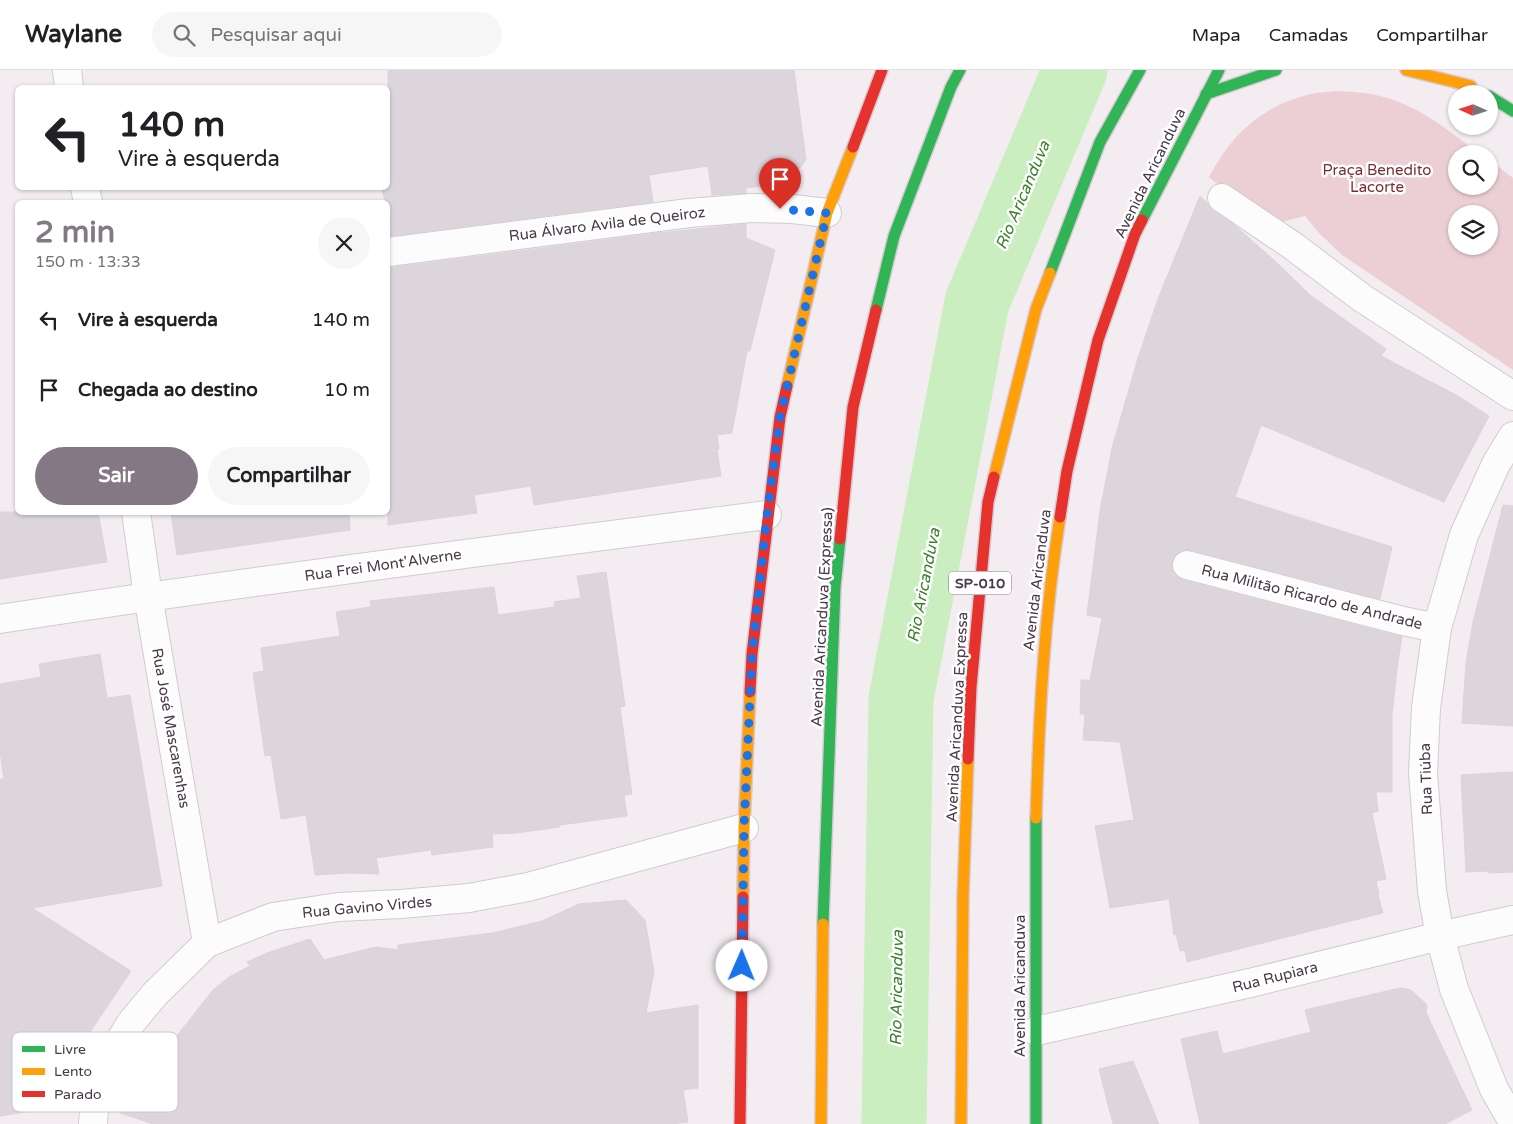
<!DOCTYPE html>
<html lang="pt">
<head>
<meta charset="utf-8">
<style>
  body { margin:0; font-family:"Varela Round",sans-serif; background:#f6f6f6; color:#202124; height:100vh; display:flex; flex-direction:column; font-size:19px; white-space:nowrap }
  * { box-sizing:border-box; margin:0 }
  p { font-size:16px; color:#757577 }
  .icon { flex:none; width:28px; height:28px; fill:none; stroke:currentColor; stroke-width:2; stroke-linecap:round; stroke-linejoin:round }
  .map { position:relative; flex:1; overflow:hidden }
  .panel { position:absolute; left:15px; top:130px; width:375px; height:315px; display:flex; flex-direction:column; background:#fff; border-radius:8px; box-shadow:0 1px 4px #0004 }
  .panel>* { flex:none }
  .top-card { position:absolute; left:15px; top:15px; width:375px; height:105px; border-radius:8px; box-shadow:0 1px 4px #0004; background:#fff; color:#202124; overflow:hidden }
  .needle { width:32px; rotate:273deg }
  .tools { position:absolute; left:1448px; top:15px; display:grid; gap:10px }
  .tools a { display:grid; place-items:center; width:50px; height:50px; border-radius:50%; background:#fff; box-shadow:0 1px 4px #0004; font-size:25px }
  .pin { position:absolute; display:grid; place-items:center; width:42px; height:42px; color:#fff; margin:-51px -21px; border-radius:50% 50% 50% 0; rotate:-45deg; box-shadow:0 0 5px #0007 }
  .pin .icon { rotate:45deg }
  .me { position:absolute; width:55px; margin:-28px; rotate:1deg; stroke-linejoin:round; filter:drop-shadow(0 0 4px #0008) }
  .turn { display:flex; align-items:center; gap:18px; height:105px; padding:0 20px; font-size:22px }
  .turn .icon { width:65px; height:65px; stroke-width:2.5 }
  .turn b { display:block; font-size:35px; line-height:42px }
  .round { display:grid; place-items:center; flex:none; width:52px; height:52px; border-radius:26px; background:#f6f6f6 }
  .overview { display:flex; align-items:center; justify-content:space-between; height:85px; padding:0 20px }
  h1 { font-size:30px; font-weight:800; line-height:38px; color:#847884 }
  .primary-button { display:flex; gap:10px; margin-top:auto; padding:10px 20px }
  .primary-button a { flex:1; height:58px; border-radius:30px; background:#847884; color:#fff; font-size:20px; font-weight:800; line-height:58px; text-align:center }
  .primary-button a+a { background:#f6f6f6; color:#202124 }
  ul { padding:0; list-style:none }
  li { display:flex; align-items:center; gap:15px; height:70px; padding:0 20px }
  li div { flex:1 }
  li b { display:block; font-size:19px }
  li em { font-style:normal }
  header { display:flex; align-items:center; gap:30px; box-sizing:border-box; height:70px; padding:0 25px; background:#fff; border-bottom:1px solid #e0e0e0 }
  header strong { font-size:24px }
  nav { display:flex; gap:28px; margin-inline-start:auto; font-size:18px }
  .search { width:350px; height:45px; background:#f6f6f6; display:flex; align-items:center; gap:12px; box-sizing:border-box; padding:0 18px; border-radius:28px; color:#757577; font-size:19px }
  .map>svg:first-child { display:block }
</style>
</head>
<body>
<header>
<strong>Waylane</strong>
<div class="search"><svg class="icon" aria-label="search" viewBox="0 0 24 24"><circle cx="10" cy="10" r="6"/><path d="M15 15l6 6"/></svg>Pesquisar aqui</div>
<nav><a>Mapa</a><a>Camadas</a><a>Compartilhar</a></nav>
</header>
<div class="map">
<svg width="1513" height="1054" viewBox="0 0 1513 1054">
  <rect width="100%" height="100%" fill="#f3edf2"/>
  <!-- green -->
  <path fill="#eccfd5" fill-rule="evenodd" d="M 1338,21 C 1352,22 1366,22 1380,26 C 1419,35 1449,61 1480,84 L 1456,84 L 1456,116 L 1489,116 L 1489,90 L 1513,108 L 1513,300 L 1342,185 L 1319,163 L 1305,146 L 1278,153 L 1216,113 L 1209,107 C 1231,64 1263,35 1311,24 C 1320,22 1329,22 1338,21 ZM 1456,144 L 1489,144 L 1489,176 L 1456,176 Z"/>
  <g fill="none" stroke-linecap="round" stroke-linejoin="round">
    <!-- river -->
    <polyline stroke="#caeec0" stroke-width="65" points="894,1054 901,629 977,232 1075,0"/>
  </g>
  <!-- building -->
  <g fill="#dcd6dc" stroke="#dbd3db">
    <polygon points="388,0 794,0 806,90 795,104 764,108 765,116 746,118 746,123 712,125 708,96 649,105 653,132 390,166 388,150 388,132 385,132 382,118 388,118"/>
    <polygon points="1200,126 1207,133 1213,141 1232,153 1274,190 1310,225 1386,279 1381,286 1458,326 1489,346 1444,432 1261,355 1235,427 1392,477 1380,529 1191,480 1182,480 1176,484 1172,491 1172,500 1176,506 1183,510 1402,567 1398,591 1392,645 1392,722 1376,722 1378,741 1372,743 1386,809 1376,811 1379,824 1378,825 1383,843 1187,892 1185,880 1180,881 1176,864 1174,865 1169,829 1110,838 1095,756 1134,750 1120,672 1083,670 1085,644 1080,644 1081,610 1090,610 1102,548 1087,545 1100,441 1112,378 1138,288 1159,226"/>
    <polygon points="746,154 746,168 775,180 750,281 747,281 732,363 717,365 719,379 717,379 721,406 534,435 531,416 474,425 477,443 388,455 388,198 658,163"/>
    <polygon points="1503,435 1513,436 1513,656 1462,653 1466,593 1473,552"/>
    <polygon points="0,442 98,442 107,492 0,509"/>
    <polygon points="171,442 349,442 350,460 177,485"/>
    <polygon points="606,502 625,636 620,637 632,724 624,725 627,746 560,755 560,757 516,763 492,764 493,777 432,785 431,780 376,788 379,804 350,803 315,805 306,745 281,749 271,685 265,686 253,603 264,601 261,578 340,566 336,542 371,537 370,531 494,517 498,545 555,537 554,532 581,528 577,506"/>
    <polygon points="100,584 107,628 130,625 162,816 32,838 131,901 88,965 73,1034 0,1046 0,709 4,709 0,681 0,614 41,607 39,594"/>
    <polygon points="1513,702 1513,802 1488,803 1487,801 1466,802 1461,705"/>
    <polygon points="626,830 645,850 654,902 646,943 698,935 698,1018 683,1020 688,1052 670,1054 153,1054 120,1043 121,1022 165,966 172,972 213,920 229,907 250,896 247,892 267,883 310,869 324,890 376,877 398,880 398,875 492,863 542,851 579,834"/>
    <polygon points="1400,918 1411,920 1427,935 1426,942 1429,949 1472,1040 1445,1054 1200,1054 1181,969 1217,961 1223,984 1311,962 1305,940"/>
    <polygon points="1133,991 1159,1054 1113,1054 1099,999"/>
  </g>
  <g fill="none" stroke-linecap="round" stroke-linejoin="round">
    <!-- street casing -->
    <g stroke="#d1cbd0" stroke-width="30">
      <g id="street">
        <polyline points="67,0 69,18"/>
        <polyline points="85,118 88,132"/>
        <polyline points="1222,128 1293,176 1362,228 1513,326"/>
        <polyline points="388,182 689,143 752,138 793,139 827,143"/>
        <polyline points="1513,366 1496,394 1464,465 1437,558 1426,638 1423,703 1432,821 1440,866 1454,919 1494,1019 1513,1052"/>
        <polyline points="136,442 148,526 207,873"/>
        <polyline points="1187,495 1403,551 1437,558"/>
        <path d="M 0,549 C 255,510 511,478 767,445"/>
        <polyline points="1036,961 1250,913 1440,866 1513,850"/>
        <polyline points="93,1054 94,1040 109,990 130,954 155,924 207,873 273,847 338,837 401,834 469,828 528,817 744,758"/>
      </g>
    </g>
    <!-- fast casing -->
    <g stroke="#d8cad5" stroke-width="14">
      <g id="fast">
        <polyline points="1206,24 1276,0"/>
        <polyline points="1489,26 1513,41"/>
        <polyline points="1142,150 1219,0"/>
        <polyline points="1050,203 1100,72 1140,0"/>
        <polyline points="876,240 894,166 951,17 960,0"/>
        <polyline points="1036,748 1036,1054"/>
        <polyline points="823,854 835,517 840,469"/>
      </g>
    </g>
    <!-- slow casing -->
    <g stroke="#d8cad5" stroke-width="14">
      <g id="slow">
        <polyline points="1406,0 1471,16"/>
        <polyline points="787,316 827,143 853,77"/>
        <polyline points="994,407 1036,239 1050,203"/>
        <path d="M 1036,748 C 1039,647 1044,547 1060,447"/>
        <polyline points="743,827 744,758 750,622"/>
        <polyline points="821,1054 823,854"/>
        <polyline points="961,1054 963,827 968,689"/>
      </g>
    </g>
    <!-- jam casing -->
    <g stroke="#d8cad5" stroke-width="14">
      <g id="jam">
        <polyline points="853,77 882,0"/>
        <polyline points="1060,447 1067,401 1098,270 1135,164 1142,150"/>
        <polyline points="840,469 853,337 876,240"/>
        <polyline points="750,622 752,584 780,347 787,316"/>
        <polyline points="968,689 971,617 988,432 994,407"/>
        <polyline points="740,1054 743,827"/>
      </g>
    </g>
    <!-- street -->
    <use href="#street" stroke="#fdfcfd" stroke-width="28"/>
    <!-- fast -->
    <use href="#fast" stroke="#30b455" stroke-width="11"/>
    <!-- slow -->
    <use href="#slow" stroke="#ff9f0a" stroke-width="11"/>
    <!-- jam -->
    <use href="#jam" stroke="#e5322d" stroke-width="11"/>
  </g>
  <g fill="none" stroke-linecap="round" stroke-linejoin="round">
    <!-- route -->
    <polyline stroke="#1a73e8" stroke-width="9" stroke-dasharray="0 16.2" points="742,896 744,758 752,584 767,445 780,347 827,143 780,139"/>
  </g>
  <g text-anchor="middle" stroke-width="5" stroke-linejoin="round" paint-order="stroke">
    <!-- shield labels -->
    <rect fill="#fff" stroke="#807480" stroke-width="1" x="949" y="501.5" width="62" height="23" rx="4"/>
    <g font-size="14" font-weight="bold" fill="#493949">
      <text x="980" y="518">SP-010</text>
    </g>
    <!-- park labels -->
    <g font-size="15" fill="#7a2e2d" stroke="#fff">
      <text x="1377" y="105">Praça Benedito<tspan x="1377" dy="17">Lacorte</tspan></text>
    </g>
    <!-- street labels -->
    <g font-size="15" fill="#493949" stroke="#fff">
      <text transform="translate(1150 103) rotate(-64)" y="5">Avenida Aricanduva</text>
      <text transform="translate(607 154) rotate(-7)" y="5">Rua Álvaro Avila de Queiroz</text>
      <text transform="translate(383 495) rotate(-8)" y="5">Rua Frei Mont'Alverne</text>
      <text transform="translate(1037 510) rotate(-83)" y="5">Avenida Aricanduva</text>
      <text transform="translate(1312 527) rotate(14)" y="5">Rua Militão Ricardo de Andrade</text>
      <text transform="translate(822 547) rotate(-87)" y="5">Avenida Aricanduva (Expressa)</text>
      <text transform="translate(957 647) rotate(-87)" y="5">Avenida Aricanduva Expressa</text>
      <text transform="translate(171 658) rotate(80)" y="5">Rua José Mascarenhas</text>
      <text transform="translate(1426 709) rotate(-92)" y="5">Rua Tiúba</text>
      <text transform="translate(367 837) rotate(-5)" y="5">Rua Gavino Virdes</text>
      <text transform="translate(1275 907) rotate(-14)" y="5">Rua Rupiara</text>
      <text transform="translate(1020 916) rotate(-90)" y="5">Avenida Aricanduva</text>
    </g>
    <!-- water labels -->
    <g font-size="16" font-style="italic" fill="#3a822a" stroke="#fff">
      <text transform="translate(1022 125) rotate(-67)" y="6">Rio Aricanduva</text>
      <text transform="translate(923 515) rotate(-79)" y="6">Rio Aricanduva</text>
      <text transform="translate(896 918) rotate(-89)" y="6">Rio Aricanduva</text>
    </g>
  </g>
  <!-- legend -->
  <rect x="12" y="962" width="166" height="80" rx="8" fill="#fff" stroke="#c8c4c8" stroke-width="1"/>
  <rect x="22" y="976" width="23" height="6" fill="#30b455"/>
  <rect x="22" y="998" width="23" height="7" fill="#ff9f0a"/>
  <rect x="22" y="1021" width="23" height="6" fill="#e5322d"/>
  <g font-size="14" fill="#493949">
    <text x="54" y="984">Livre</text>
    <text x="54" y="1006">Lento</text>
    <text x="54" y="1029">Parado</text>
  </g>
</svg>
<div class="tools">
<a><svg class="needle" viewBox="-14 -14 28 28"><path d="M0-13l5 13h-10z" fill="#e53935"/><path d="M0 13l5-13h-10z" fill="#757577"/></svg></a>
<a><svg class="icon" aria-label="search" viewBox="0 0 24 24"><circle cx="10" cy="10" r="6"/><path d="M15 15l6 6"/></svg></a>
<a><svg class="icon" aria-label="layers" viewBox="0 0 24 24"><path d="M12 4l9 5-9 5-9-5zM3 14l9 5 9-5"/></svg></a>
</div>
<div class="pin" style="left:780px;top:139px;background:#d93025"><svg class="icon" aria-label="arrive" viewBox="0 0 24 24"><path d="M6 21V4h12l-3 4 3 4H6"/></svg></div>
<svg class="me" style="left:742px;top:896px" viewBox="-20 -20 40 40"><circle r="19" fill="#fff"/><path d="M0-13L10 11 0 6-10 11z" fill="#1a73e8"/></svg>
<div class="top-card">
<div class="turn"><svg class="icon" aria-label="left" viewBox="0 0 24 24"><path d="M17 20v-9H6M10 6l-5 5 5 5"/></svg><div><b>140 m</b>Vire à esquerda</div></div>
</div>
<section class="panel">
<div class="overview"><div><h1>2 min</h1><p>150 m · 13:33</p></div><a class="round"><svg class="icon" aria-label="close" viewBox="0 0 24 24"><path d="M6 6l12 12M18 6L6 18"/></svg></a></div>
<ul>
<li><svg class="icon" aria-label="left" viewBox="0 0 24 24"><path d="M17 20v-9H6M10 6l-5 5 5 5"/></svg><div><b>Vire à esquerda</b></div><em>140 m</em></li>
<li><svg class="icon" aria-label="arrive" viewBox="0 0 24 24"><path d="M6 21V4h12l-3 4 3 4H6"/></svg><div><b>Chegada ao destino</b></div><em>10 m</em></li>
</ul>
<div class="primary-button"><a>Sair</a><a>Compartilhar</a></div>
</section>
</div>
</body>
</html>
